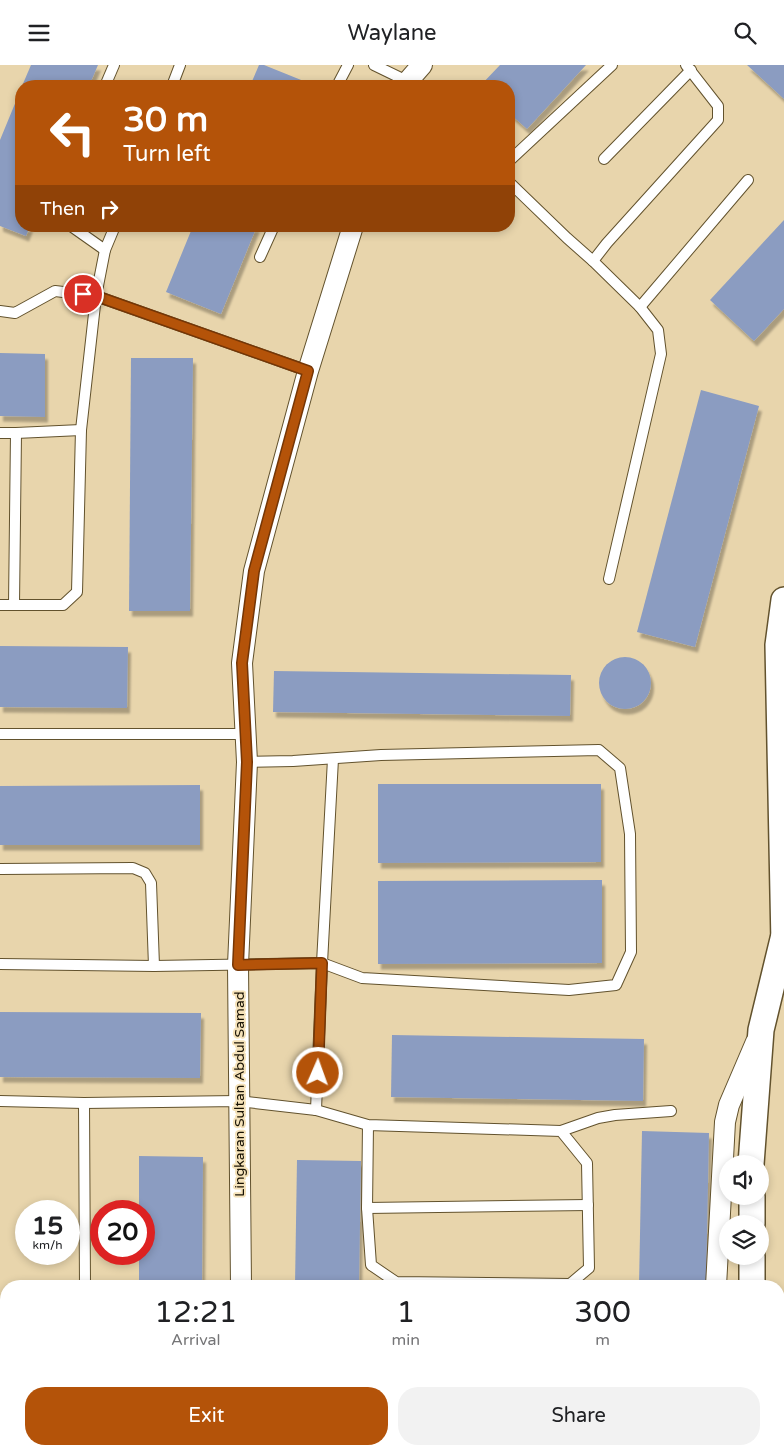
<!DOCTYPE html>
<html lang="en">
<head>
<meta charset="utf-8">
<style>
  body { margin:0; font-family:"Varela Round",sans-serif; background:#f2f2f2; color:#202124; height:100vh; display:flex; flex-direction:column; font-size:19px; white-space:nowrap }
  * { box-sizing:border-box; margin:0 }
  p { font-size:16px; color:#757577 }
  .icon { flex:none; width:28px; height:28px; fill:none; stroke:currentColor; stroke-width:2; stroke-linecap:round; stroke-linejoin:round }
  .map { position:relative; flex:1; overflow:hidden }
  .side { position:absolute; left:0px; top:1215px; width:785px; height:175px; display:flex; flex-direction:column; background:#fff; border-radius:20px 20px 0 0; box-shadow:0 2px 8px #0003 }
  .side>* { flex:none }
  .banner { position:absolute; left:15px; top:15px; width:500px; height:152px; border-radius:20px; box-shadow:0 2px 8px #0003; background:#b45309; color:#fff; overflow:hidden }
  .controls { position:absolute; left:719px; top:1090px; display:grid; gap:10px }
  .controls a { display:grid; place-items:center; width:50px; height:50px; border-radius:50%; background:#fff; box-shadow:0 2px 8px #0003; font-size:25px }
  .speed { position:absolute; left:15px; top:1135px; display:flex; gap:10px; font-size:25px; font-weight:700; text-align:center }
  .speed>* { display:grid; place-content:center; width:65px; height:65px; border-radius:50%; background:#fff; box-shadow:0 2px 8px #0003; line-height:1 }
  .speed small { font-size:12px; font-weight:400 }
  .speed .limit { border:8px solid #d22; background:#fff; color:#111 }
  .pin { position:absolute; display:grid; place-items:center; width:42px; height:42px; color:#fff; margin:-21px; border:2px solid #fff; border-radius:50%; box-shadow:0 1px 5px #0007 }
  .me { position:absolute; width:55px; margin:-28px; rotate:2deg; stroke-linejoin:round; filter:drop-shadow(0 0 4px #0008) }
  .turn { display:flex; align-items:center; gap:18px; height:105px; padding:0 25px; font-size:22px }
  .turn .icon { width:65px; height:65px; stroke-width:2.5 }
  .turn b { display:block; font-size:35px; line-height:42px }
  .then { display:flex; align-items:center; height:48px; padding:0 25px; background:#0003; gap:10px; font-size:19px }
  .eta { display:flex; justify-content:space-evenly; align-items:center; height:85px; text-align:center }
  .eta b { font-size:30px; font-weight:600; line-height:35px }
  .action { display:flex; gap:10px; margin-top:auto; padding:10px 25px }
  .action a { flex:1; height:58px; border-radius:20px; background:#b45309; color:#fff; font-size:20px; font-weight:600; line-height:58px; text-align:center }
  .action a+a { background:#f2f2f2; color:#202124 }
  header { display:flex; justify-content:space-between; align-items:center; height:65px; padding:0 25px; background:#fff; font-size:22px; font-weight:600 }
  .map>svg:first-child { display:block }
</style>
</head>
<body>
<header><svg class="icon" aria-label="menu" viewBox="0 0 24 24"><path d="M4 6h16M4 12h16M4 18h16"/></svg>Waylane<svg class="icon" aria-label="search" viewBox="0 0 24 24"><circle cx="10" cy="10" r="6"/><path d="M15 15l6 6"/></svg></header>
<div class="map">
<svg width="784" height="1390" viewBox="0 0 784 1390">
  <defs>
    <filter id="shadow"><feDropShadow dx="3" dy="5.5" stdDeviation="1" flood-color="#0004"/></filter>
  </defs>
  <rect width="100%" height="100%" fill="#e8d5ac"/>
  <!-- building -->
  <g fill="#8b9cc1" filter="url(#shadow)">
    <polygon points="31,0 98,0 89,21 22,21"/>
    <polygon points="259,0 264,0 316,21 250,21"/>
    <polygon points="500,0 586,0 527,64 509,48 509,21 480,21"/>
    <polygon points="747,0 784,0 784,34"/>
    <polygon points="21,24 21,161 30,161 26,171 0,161 0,75"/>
    <polygon points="784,155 784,244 754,276 710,235"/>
    <polygon points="193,161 257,161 221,249 166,227"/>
    <polygon points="0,288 45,289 45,352 0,351"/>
    <polygon points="131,293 193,293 190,546 129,546"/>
    <polygon points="701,325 759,341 695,582 637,567"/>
    <polygon points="0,581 128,582 127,643 0,642"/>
    <circle cx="625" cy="618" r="26"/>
    <polygon points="274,606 571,610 570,651 273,647"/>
    <polygon points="378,719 601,719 601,797 378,798"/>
    <polygon points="200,720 200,780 0,780 0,721"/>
    <polygon points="602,815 602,898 378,899 378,816"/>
    <polygon points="0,947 201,948 200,1013 0,1012"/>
    <polygon points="392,970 644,974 643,1036 391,1032"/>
    <polygon points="642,1066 709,1068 706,1221 639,1221"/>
    <polygon points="139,1091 203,1092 202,1221 139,1221 139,1189 144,1189 144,1146 139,1146"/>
    <polygon points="297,1095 361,1096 359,1221 295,1221"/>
    <polygon points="0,1374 6,1374 6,1384 137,1384 137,1390 0,1390"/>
  </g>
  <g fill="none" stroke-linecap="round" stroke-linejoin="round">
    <!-- service casing -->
    <g stroke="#62522d" stroke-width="12">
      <g id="service">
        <polyline points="374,0 411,18"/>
        <polyline points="105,21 114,0"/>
        <polyline points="172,21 180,0"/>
        <polyline points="337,21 348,0"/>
        <polyline points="604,94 691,5"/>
        <polyline points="509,96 612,0"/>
        <polyline points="509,117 567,173 593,196 607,178 718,55 718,41 686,0"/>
        <polyline points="71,161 105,185"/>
        <polyline points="260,192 274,161"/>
        <polyline points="593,196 640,242 658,265 661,289 609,514"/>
        <polyline points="640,242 748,115"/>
        <polyline points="0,246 15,248 55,226 96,231 308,306"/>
        <polyline points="0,368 16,368 14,540"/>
        <polyline points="16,368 81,365"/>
        <polyline points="0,540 63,540 77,527 81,365 96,231 105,185 115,161"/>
        <polyline points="0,669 246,669"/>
        <polyline points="0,804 133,803 145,808 151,818 154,901"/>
        <polyline points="0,899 154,901 322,898 362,913 569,925 616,920 631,887 630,769 620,703 599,685 381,690 293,696 247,697"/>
        <polyline points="0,1036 84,1038 238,1036 316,1045 368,1060 561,1066 587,1098 589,1203 570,1219 396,1217 371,1200 367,1143 368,1060"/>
        <polyline points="84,1038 85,1221"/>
        <polyline points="316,1045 322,898 333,694"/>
        <polyline points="561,1066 598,1053 615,1050 671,1046"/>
        <polyline points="367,1143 588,1140"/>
        <polyline points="0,1329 3,1333 6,1333"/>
        <polyline points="394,1384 394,1390"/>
      </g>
    </g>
    <!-- minor casing -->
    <g stroke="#62522d" stroke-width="22">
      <g id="minor">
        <polyline points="406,21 408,16 422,0"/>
        <polyline points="241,1221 238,900 247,697 242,598 254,506 308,306 353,161"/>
        <polyline points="716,1221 725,1057 729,1040 756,977"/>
      </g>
    </g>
    <!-- tertiary casing -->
    <g stroke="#62522d" stroke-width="28">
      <g id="tertiary">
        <polyline points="784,535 778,580 784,879"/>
        <polyline points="751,1099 761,965 783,874"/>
        <polyline points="752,1131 752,1159"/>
        <polyline points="752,1191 752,1221"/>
        <polyline points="754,1384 754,1390"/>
      </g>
    </g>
    <!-- service -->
    <use href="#service" stroke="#fff" stroke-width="10"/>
    <!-- minor -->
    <use href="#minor" stroke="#fff" stroke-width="20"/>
    <!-- tertiary -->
    <use href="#tertiary" stroke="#fff" stroke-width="25"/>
  </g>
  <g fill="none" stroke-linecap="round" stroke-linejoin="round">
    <!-- route casing -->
    <g stroke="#753606" stroke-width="12">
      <polyline id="route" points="83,229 96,231 308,306 254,506 242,598 247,697 238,900 322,898 318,1008"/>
    </g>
    <!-- route -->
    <use href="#route" stroke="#b45309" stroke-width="9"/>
  </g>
  <g text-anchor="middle" stroke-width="4" stroke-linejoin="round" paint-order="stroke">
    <!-- street labels -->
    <g font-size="14" fill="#171103" stroke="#f5e2b9">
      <text transform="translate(239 1029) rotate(-90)" y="5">Lingkaran Sultan Abdul Samad</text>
    </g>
  </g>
</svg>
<div class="controls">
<a><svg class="icon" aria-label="sound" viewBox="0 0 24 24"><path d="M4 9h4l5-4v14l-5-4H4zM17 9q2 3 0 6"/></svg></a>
<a><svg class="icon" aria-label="layers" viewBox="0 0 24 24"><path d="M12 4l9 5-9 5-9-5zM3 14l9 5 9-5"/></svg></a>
</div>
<div class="speed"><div>15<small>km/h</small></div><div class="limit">20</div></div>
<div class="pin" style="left:83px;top:229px;background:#d93025"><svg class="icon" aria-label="arrive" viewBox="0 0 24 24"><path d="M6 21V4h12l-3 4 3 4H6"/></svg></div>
<svg class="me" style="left:318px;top:1008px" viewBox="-20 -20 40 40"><circle r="17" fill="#b45309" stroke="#fff" stroke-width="3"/><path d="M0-11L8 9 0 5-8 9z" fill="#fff"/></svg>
<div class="banner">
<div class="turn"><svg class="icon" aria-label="left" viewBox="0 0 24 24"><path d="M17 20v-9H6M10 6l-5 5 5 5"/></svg><div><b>30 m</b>Turn left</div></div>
<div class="then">Then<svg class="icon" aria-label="right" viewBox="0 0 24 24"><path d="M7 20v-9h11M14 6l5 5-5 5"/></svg></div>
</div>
<section class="side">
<div class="eta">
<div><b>12:21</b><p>Arrival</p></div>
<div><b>1</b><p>min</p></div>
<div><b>300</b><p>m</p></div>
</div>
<div class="action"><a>Exit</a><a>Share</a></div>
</section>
</div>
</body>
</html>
